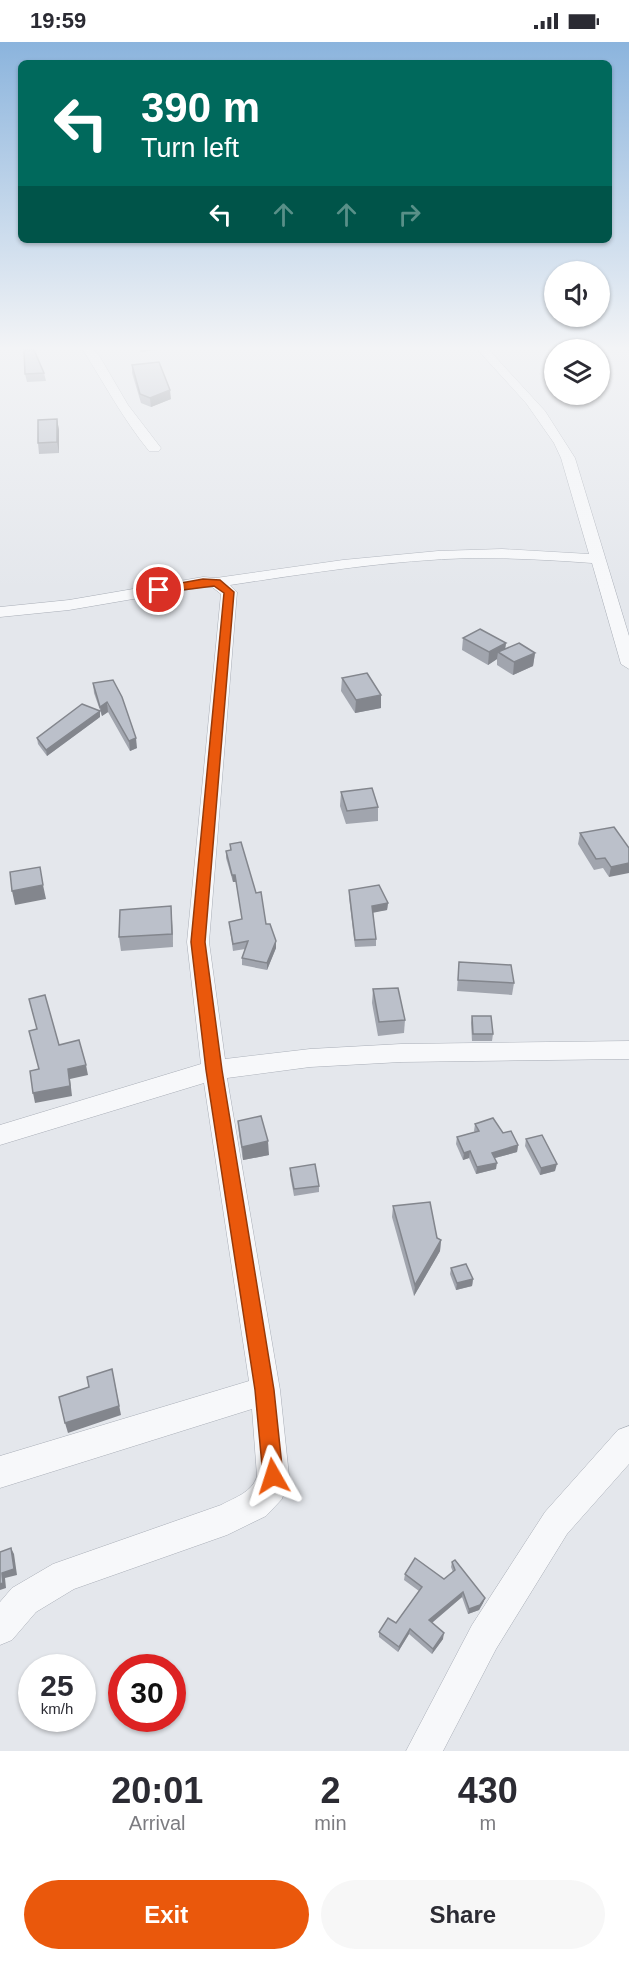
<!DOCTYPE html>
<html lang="en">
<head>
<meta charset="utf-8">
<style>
  body { margin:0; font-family:Arial,sans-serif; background:#f7f7f7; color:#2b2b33; height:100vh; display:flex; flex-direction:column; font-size:22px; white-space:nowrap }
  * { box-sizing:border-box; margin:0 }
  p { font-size:20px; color:#7c7c81 }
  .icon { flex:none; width:33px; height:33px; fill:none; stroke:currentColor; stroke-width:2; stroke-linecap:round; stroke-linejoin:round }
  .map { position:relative; height:1709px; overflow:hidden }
  .side { display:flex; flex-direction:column; background:#fff; flex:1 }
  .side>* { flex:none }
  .hud { position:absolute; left:18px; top:18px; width:594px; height:183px; border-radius:9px; box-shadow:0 2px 4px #0004; background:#00695c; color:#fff; overflow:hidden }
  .fabs { position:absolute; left:544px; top:219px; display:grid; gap:12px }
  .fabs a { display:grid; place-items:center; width:66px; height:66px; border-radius:50%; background:#fff; box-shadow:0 2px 4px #0004; font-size:30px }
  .speed { position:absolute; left:18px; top:1612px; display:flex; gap:12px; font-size:30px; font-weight:700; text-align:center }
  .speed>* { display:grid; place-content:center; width:78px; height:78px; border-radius:50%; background:#fff; box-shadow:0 2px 4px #0004; line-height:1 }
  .speed small { font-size:15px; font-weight:400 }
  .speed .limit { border:9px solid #d22; background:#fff; color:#111 }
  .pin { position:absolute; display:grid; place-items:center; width:51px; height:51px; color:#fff; margin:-26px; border:3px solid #fff; border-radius:50%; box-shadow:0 2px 6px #0007 }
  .me { position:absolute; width:66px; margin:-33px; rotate:354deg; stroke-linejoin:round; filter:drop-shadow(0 0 4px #0008) }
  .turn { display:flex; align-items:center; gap:21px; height:126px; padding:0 24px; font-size:27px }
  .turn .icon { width:78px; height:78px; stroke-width:2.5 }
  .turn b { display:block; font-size:42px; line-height:51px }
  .lanes { display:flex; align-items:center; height:57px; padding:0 24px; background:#0003; justify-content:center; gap:30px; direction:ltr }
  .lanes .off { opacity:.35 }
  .eta { display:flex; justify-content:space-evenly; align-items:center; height:102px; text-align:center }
  .eta b { font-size:36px; font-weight:700; line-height:42px }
  .action { display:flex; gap:12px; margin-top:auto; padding:12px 24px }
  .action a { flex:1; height:69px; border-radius:36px; background:#ea580c; color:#fff; font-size:24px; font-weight:700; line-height:69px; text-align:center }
  .action a+a { background:#f7f7f7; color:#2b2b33 }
  .status { display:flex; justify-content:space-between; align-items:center; height:42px; padding:0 30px; background:#fff; direction:ltr }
  .status svg { height:16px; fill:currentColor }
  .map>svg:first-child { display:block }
</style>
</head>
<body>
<div class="status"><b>19:59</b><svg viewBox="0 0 49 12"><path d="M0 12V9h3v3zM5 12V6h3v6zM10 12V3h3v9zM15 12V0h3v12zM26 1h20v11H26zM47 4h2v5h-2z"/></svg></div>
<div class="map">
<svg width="629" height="1709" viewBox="0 0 629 1709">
  <rect width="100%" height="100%" fill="#e4e7ec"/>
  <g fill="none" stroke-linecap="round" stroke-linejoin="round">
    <!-- minor casing -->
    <g stroke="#a9aeb7" stroke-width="1">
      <g id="minor">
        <path d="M 83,308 L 94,308 L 100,315 L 128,363 L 161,406 L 159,409 L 149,409 C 123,377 104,341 83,308 Z"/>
        <path d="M 478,308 L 489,308 L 545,369 L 575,416 L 629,594 L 629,627 L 621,622 L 592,521 C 552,518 512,516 472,516 C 391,518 310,531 230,543 L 237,550 L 209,900 L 225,1017 L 310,1007 L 401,1002 L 629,999 L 629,1017 L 401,1020 L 310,1025 L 227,1036 L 280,1348 L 289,1434 L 282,1457 L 266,1474 L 227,1493 L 74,1547 L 36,1570 L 12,1598 L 0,1603 L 0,1560 L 12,1546 L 53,1522 L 221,1463 C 234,1456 253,1450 257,1434 L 252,1367 L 0,1446 L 0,1414 L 249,1339 L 204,1041 L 0,1103 L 0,1083 L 201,1022 L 187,900 L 221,552 L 212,545 L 203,545 L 69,568 L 0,575 L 0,565 L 69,558 L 203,535 L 216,536 L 343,518 L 438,509 L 502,507 L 589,512 L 561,416 L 554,401 L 526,361 Z"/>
        <polygon points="629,1384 629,1422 567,1492 496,1607 443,1709 406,1709 472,1583 545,1470 618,1388"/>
      </g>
    </g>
    <!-- minor -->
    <use href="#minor" fill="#f7f8fa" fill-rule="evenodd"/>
  </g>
  <!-- wall -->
  <g fill="#a1a5ae">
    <polygon points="132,323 171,357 151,365 141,361 132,331"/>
    <polygon points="44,331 46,339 27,340 25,332"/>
    <polygon points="57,377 59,388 59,411 39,412 38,401"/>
    <polygon points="463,596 506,601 505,607 535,611 533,624 513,633 497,623 497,617 488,623 462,608"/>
    <polygon points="342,636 381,666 355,671 341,649"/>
    <polygon points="93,641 137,706 130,709 108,670 102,674 94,651"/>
    <polygon points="100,675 47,714 38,702 37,696"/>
    <polygon points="341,750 378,765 378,779 346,782 340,764"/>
    <polygon points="580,791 629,806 609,835 603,826 594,828 578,802"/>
    <polygon points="230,802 256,851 266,882 276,899 276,906 267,928 242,923 242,916 245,907 233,909 229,880 242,877 236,840 233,840 226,816 226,809 231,808"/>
    <polygon points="349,848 388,861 387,868 373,870 376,897 376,904 355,905 349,855"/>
    <polygon points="172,878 173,905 121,909 119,895"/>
    <polygon points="459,920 514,941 512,953 457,949"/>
    <polygon points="373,947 405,978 404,991 378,994 372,961"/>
    <polygon points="472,974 493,992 492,999 472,999 471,981"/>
    <polygon points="238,1079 269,1113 243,1118 239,1092"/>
    <polygon points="475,1082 503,1091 518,1103 517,1110 495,1116 496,1127 476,1132 469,1116 463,1118 456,1102 457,1095 475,1090 474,1089"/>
    <polygon points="526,1097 555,1129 540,1133 525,1104"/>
    <polygon points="290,1126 319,1144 319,1150 294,1154 290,1133"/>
    <polygon points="393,1164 441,1198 440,1209 414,1254 392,1175"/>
    <polygon points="451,1226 473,1237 472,1244 456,1248 450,1232"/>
    <polygon points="452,1520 485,1556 483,1561 479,1568 468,1572 462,1555 432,1581 443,1597 432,1612 409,1592 398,1610 379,1595 379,1590 396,1581 419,1549 404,1538 405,1532 444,1537 453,1530 451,1525"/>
  </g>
  <!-- shaded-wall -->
  <g fill="#83868d">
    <polygon points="140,308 159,308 140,310"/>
    <polygon points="170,348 171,357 151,365 150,356"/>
    <polygon points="57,377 59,388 59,411 57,400"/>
    <polygon points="506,601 504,614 498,610 497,617 488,623 489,610"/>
    <polygon points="535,611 533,624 513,633 514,620"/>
    <polygon points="381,653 381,666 355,671 356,658"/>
    <polygon points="107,660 108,670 102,674 100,665"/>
    <polygon points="100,669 100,675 47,714 46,708"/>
    <polygon points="136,696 137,706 130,709 129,699"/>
    <polygon points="629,821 629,831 609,835 611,825"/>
    <polygon points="232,833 235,833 236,840 233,840"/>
    <polygon points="43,843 46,857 15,863 12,849"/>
    <polygon points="388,861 387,868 372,871 372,864"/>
    <polygon points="171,864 172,878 173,905 172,892"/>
    <polygon points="276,899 276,906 267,928 267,921"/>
    <polygon points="86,1023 88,1033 70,1037 72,1054 35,1061 33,1051 68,1027"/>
    <polygon points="268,1099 269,1113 243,1118 242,1105"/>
    <polygon points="518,1103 517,1110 491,1117 492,1111"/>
    <polygon points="470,1109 469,1116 463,1118 464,1111"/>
    <polygon points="497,1121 496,1127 476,1132 477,1125"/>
    <polygon points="557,1122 555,1129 540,1133 541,1126"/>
    <polygon points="441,1198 440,1209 414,1254 415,1243"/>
    <polygon points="473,1237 472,1244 456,1248 457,1241"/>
    <polygon points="112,1327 121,1373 68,1391 65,1381"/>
    <polygon points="11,1506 14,1512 17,1533 5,1536 6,1546 0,1548 0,1542 2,1531"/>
    <polygon points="463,1550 462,1555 428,1584 429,1578"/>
    <polygon points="485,1556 483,1561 479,1568 468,1572 469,1567"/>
    <polygon points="410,1587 409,1592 398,1610 399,1605"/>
    <polygon points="444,1591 443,1597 432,1612 433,1607"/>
  </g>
  <!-- building -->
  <g fill="#bbc0ca" stroke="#83868d" stroke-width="1.5">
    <polygon points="24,308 34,308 44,331 25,332"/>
    <polygon points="159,320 170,348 150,356 140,352 132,323"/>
    <polygon points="57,377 57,400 38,401 38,378"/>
    <polygon points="480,587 506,601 489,610 463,596"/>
    <polygon points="519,601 535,611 514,620 498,610"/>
    <polygon points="367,631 381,653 356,658 342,636"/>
    <polygon points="113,638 122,655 136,696 129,699 107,660 100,665 93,641"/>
    <polygon points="82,662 100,669 46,708 37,696"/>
    <polygon points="372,746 378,765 347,769 341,750"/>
    <polygon points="614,785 629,806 629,821 611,825 605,816 596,817 580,791"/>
    <polygon points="241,800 256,851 261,850 266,882 270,882 276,899 267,921 242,916 248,899 233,902 229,880 242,877 235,833 232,833 226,809 231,808 230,802"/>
    <polygon points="40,825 43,843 12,849 10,830"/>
    <polygon points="379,843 388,861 372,864 376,897 355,898 349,848"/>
    <polygon points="171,864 172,892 119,895 120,868"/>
    <polygon points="459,920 511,923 514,941 458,938"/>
    <polygon points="398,946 405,978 379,980 373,947"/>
    <polygon points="45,953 59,1003 79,998 86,1023 68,1027 70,1044 33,1051 30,1029 39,1027 29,989 37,987 29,957"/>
    <polygon points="472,974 491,974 493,992 473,992"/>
    <polygon points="261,1074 268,1099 242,1105 238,1079"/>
    <polygon points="493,1076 503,1091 511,1089 518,1103 492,1111 497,1121 477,1125 470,1109 464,1111 457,1095 479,1089 475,1082"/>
    <polygon points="542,1093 557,1122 541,1126 526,1097"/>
    <polygon points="315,1122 319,1144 294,1147 290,1126"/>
    <polygon points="430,1160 437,1196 441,1198 415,1243 393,1164"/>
    <polygon points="466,1222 473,1237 457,1241 451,1226"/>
    <polygon points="112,1327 119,1364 65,1381 59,1355 89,1345 87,1335"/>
    <polygon points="11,1506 14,1527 2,1531 3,1541 0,1542 0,1510"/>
    <polygon points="415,1516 444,1537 455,1528 452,1520 455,1518 485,1556 480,1563 469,1567 463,1550 429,1578 444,1591 433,1607 410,1587 399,1605 379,1590 388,1576 396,1581 422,1545 405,1532"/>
  </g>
  <!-- sky -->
  <linearGradient id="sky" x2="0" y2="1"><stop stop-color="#8bb4dd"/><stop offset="0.56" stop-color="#f3f4f6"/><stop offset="1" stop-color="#f3f4f6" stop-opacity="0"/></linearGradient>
  <rect width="629" height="547" fill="url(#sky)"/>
  <!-- route -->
  <polygon fill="#ea580c" stroke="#983908" stroke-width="1.5" points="203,537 220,538 234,550 205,900 222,1028 274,1348 283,1434 280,1442 273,1445 266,1442 263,1434 255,1348 206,1028 191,900 224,551 214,544 159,551 154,548 159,545"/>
</svg>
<div class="fabs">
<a><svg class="icon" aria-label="sound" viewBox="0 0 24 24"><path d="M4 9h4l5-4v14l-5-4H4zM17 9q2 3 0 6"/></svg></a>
<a><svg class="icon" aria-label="layers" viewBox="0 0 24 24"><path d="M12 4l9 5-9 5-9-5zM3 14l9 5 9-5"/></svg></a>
</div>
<div class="speed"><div>25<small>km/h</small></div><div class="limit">30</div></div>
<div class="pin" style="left:159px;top:548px;background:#d93025"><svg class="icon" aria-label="arrive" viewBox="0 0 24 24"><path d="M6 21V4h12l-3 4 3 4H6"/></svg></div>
<svg class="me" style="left:273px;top:1434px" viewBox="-20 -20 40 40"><path d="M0-17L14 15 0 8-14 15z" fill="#ea580c" stroke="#fff" stroke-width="4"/></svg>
<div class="hud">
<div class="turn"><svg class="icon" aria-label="left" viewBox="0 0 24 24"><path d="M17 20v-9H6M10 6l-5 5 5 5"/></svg><div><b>390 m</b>Turn left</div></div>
<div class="lanes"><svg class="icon" aria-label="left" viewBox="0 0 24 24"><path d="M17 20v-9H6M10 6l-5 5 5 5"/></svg><svg class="icon off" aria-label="ahead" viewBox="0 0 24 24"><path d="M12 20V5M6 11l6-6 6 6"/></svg><svg class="icon off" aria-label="ahead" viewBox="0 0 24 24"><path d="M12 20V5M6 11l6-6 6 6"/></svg><svg class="icon off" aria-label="right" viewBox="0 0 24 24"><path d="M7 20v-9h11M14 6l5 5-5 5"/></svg></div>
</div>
</div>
<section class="side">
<div class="eta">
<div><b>20:01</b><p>Arrival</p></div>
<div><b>2</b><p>min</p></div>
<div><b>430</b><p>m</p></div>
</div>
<div class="action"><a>Exit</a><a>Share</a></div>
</section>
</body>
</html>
